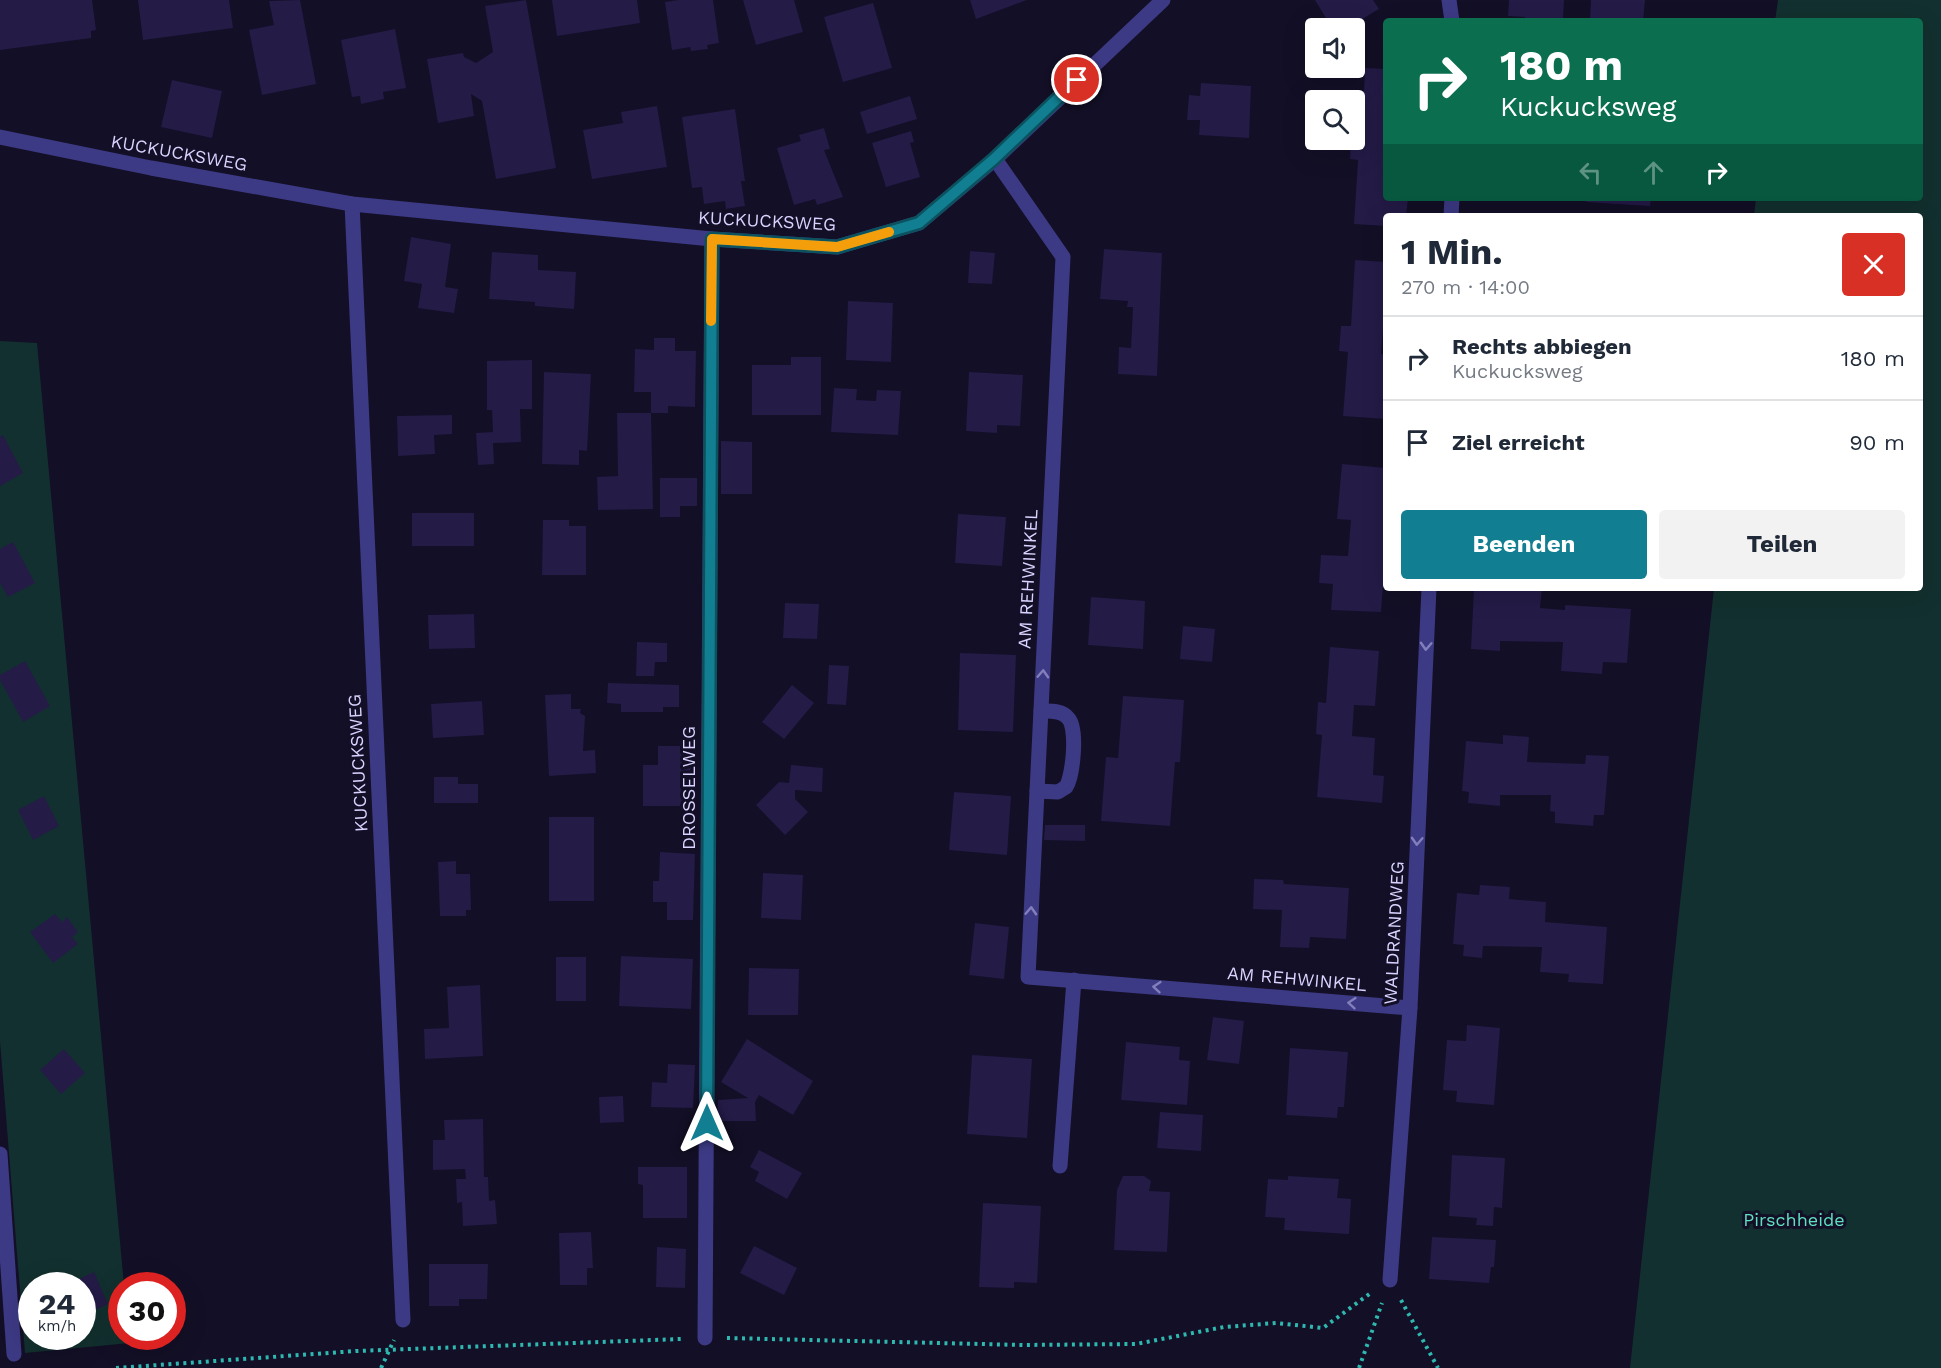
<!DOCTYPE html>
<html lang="de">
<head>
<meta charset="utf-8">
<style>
  body { margin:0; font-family:"Work Sans",sans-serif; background:#f2f2f3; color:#1f2937; height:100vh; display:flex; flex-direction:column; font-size:22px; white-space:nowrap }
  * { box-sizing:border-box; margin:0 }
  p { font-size:20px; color:#747a83 }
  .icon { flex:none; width:33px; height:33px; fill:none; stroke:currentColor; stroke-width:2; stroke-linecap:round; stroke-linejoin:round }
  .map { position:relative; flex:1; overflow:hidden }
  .details { position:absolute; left:1383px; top:213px; width:540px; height:378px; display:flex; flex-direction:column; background:#fff; border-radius:6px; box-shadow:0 6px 24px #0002 }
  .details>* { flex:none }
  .top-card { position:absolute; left:1383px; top:18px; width:540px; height:183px; border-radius:6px; box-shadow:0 6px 24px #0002; background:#0b6e4f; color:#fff; overflow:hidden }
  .tools { position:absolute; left:1305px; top:18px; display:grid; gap:12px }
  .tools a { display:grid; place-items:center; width:60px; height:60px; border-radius:6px; background:#fff; box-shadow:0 6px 24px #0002; font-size:30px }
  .speed { position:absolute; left:18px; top:1272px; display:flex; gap:12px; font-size:30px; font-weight:700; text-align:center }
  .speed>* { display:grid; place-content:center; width:78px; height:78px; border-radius:50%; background:#fff; box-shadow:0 6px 24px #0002; line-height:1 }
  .speed small { font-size:15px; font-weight:400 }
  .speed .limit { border:9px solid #d22; background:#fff; color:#111 }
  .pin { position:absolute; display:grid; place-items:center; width:51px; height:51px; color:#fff; margin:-26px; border:3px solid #fff; border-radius:50%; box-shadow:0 2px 6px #0007 }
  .me { position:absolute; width:66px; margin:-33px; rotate:0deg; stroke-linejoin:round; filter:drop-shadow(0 0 4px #0008) }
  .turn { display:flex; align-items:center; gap:21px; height:126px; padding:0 18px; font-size:27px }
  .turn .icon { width:78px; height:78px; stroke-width:2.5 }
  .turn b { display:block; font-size:42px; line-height:51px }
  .lanes { display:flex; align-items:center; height:57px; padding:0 18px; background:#0003; justify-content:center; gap:30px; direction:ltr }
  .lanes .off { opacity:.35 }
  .round { display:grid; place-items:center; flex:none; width:63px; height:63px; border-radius:6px; background:#f2f2f3 }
  .overview { display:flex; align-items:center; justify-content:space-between; height:102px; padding:0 18px }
  h1 { font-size:36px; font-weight:700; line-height:45px }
  .button { display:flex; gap:12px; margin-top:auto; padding:12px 18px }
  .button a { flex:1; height:69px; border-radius:6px; background:#117e91; color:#fff; font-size:24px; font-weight:700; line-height:69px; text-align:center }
  .button a+a { background:#f2f2f3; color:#1f2937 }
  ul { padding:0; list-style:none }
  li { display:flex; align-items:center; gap:18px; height:84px; padding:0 18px; border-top:2px solid #e0e1e3 }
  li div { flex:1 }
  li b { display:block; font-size:22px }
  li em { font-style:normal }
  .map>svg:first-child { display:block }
</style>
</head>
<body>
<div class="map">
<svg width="1941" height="1368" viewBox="0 0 1941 1368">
  <rect width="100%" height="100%" fill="#130f26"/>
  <!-- green -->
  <g fill="#12302f" fill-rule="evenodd">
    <polygon points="1778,0 1941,0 1941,1368 1630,1368 1714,588 1920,588 1920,216 1754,216 1756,198 1920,198 1920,21 1775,21"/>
    <path d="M 0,341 L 37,343 L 124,1285 L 122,1286 L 122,1336 L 129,1337 L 130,1343 L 25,1353 L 0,1041 ZM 32,1286 L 82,1286 L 82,1336 L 32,1336 Z"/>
  </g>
  <!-- building -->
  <g fill="#241b47">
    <polygon points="0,0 92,0 96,30 91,31 91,38 0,50"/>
    <polygon points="138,0 229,0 233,28 143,40"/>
    <polygon points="300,0 316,84 262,95 249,30 274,25 269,1"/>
    <polygon points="526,0 556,168 496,179 482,101 471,94 474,116 438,123 427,59 463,53 464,57 476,63 493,52 485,6"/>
    <polygon points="552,0 637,0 640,23 557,36"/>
    <polygon points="678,0 713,0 719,43 707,45 708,49 691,51 690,47 672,50 665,2"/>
    <polygon points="743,0 794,0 803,32 756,45"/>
    <polygon points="970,0 1027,0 976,19"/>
    <polygon points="1315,0 1373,0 1379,9 1347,28 1332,28"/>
    <polygon points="1509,0 1564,0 1563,19 1537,18 1537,21 1525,21 1525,17 1508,16"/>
    <polygon points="1591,0 1645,0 1643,21 1590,21"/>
    <polygon points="873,3 892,68 843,82 824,17"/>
    <polygon points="395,29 406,88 383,92 384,99 361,104 360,96 352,97 341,40"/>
    <polygon points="1365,68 1386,69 1386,198 1408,198 1406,216 1386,216 1386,226 1354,224 1358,160 1350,159 1351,140 1354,140 1354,134 1362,134"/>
    <polygon points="172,80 222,91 212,138 161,127"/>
    <polygon points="1201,83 1251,86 1249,138 1199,135 1200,120 1187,120 1189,95 1200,96"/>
    <polygon points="910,96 917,119 867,134 860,112"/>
    <polygon points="657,106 667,167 592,179 583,130 623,123 621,112"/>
    <polygon points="735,109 745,181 741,181 745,206 726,209 725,201 704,204 702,187 692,188 682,117"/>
    <polygon points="824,128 830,149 824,150 843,197 817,205 815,199 794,205 777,148 801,141 799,135"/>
    <polygon points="911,131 914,142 910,143 920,177 886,187 872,143"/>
    <polygon points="1587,198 1651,198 1650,206 1586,202"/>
    <polygon points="411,237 451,244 445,287 458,289 454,313 418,308 422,284 404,281"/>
    <polygon points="1104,249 1162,253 1157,376 1118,374 1119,347 1131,348 1133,307 1127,307 1128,301 1100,299"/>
    <polygon points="970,251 995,253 992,284 968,283"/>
    <polygon points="492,252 538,255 538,270 576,272 574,309 535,306 535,302 489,299"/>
    <polygon points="1355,260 1386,262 1386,329 1383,328 1381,354 1386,354 1386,419 1343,416 1348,352 1339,351 1341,326 1351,326"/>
    <polygon points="848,301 893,303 891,362 846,360"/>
    <polygon points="654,338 675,338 675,351 696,351 695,407 668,406 668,413 651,413 651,392 634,392 635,349 654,350"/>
    <polygon points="791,357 821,357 821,415 752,415 752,365 791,365"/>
    <polygon points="532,360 532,409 520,409 521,442 493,443 494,464 478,465 476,433 493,432 492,410 487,410 487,361"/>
    <polygon points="544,372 591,374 587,451 579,450 579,465 542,464"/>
    <polygon points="969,372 1023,375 1020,426 997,425 997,433 966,431"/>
    <polygon points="834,388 857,389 856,400 876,401 877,390 901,391 898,435 831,432"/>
    <polygon points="617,413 651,413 653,509 598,510 597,477 618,476"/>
    <polygon points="452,415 452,434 434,435 435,454 398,456 397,416"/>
    <polygon points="3,435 23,473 0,486 0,437"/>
    <polygon points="721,441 752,442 752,494 721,494"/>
    <polygon points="1342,464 1386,468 1386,543 1381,612 1331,610 1333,584 1319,583 1321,555 1348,556 1351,520 1337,519"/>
    <polygon points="660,478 697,478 697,506 680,506 680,517 660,517"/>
    <rect x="412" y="513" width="62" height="33"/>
    <polygon points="958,514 1006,517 1002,566 955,563"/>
    <polygon points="543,520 569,520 569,526 586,526 586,575 542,575"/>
    <polygon points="13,542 35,583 8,597 0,583 0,549"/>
    <polygon points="1474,588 1542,588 1540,608 1565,610 1565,605 1631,609 1627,663 1603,662 1602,674 1561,671 1563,642 1500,641 1500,651 1471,649"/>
    <polygon points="1091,597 1145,601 1143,649 1088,645"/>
    <polygon points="785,603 819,604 817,639 783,638"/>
    <polygon points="474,614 475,648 429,649 428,615"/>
    <polygon points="1183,626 1215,629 1212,662 1180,659"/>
    <polygon points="637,642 667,643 667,662 655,662 654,676 636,676"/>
    <polygon points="1330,647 1379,651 1375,706 1354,705 1352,736 1375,738 1373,775 1384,776 1382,803 1317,797 1322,735 1316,734 1318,702 1326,703"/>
    <polygon points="960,653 1016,655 1013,732 958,730"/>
    <polygon points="25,661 50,706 23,722 0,680 0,675"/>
    <polygon points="829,665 849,666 846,705 827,704"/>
    <polygon points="608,683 679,685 679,707 663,707 663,712 621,712 621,704 607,703"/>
    <polygon points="792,685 814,703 784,739 762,722"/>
    <polygon points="571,694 571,709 581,709 580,713 585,716 583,751 595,750 596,773 549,776 545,695"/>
    <polygon points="1123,696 1184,700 1180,762 1175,762 1170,826 1101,821 1106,757 1118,758"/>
    <polygon points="482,701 484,735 433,738 431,704"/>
    <polygon points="1503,735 1529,737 1527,762 1585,764 1586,755 1609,756 1604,815 1594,815 1593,826 1555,823 1555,812 1550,811 1551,795 1500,795 1500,806 1468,803 1469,792 1462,791 1466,741 1503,744"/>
    <polygon points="658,746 696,746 696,788 685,788 685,806 643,806 643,765 658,765"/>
    <polygon points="791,765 823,768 822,792 795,790 795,799 808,812 785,835 756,805 779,782 789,783"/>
    <polygon points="434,777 458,777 458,784 478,784 478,803 434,803"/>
    <polygon points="954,792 1011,796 1007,855 949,850"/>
    <polygon points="44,796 59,826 33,840 18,810"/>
    <rect x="549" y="817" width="45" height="84"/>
    <polygon points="1045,825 1085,825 1085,841 1044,840"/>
    <polygon points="660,852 695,854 693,920 667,920 667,902 653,902 653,881 659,881"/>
    <polygon points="456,861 456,874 470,874 471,910 466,910 466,916 440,916 438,862"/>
    <polygon points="763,873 803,875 801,920 761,918"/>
    <polygon points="1254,879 1283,880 1284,884 1349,888 1346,939 1310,937 1309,948 1280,947 1282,910 1253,909"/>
    <polygon points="1480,885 1510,887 1509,899 1546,902 1545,922 1607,927 1603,984 1568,982 1569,974 1540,972 1542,947 1483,946 1482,958 1463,956 1464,945 1453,944 1457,893 1479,895"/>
    <polygon points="55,914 62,922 67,917 78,932 72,937 78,944 53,963 30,932"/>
    <polygon points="975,923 1009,927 1004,979 969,975"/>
    <polygon points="621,956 693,959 691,1009 619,1006"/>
    <rect x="556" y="957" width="30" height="44"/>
    <polygon points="749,968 799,969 798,1015 748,1015"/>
    <polygon points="480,985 483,1056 425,1059 424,1029 449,1028 447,987"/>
    <polygon points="1213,1017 1244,1021 1239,1064 1207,1060"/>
    <polygon points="1467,1025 1500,1028 1494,1105 1456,1102 1457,1091 1443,1090 1447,1040 1466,1041"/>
    <polygon points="747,1039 813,1081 793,1115 759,1095 755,1102 756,1121 717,1121 718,1100 748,1098 721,1082"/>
    <polygon points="1126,1042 1180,1047 1179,1060 1190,1061 1187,1105 1121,1100"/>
    <polygon points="1290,1048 1348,1052 1344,1107 1338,1107 1337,1118 1286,1115"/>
    <polygon points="64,1049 85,1073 61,1094 40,1070"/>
    <polygon points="972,1055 1032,1059 1027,1138 967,1134"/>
    <polygon points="668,1064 695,1065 693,1108 651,1107 652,1082 667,1083"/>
    <polygon points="623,1096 624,1122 600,1123 599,1097"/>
    <polygon points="1160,1112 1203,1115 1201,1151 1157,1148"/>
    <polygon points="483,1119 484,1177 488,1177 489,1201 495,1200 497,1224 463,1226 462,1202 457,1203 456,1179 466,1179 465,1169 433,1170 433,1140 445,1140 444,1120"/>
    <polygon points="759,1150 802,1173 787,1199 755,1181 759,1172 750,1167"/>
    <polygon points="1452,1155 1505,1158 1502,1208 1494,1207 1493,1226 1476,1225 1477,1218 1449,1216"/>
    <polygon points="638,1167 687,1167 687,1218 643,1218 643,1185 638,1184"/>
    <polygon points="1123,1176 1144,1176 1151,1181 1149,1191 1170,1192 1167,1252 1114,1250 1117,1190"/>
    <polygon points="1288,1176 1339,1179 1337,1198 1351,1199 1349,1234 1284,1230 1285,1218 1265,1217 1268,1179 1288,1180"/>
    <polygon points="983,1203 1041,1206 1037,1283 1014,1282 1014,1288 979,1287"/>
    <polygon points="591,1232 593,1268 587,1268 587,1285 560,1285 559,1233"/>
    <polygon points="1432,1237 1496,1240 1494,1267 1491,1267 1489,1283 1429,1279"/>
    <polygon points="754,1246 797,1268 784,1295 740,1273"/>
    <polygon points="657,1247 686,1249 685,1288 656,1287"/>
    <polygon points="429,1264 488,1264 487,1299 459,1299 459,1306 429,1306"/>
    <polygon points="94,1272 108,1304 82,1316 82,1286 65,1286"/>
  </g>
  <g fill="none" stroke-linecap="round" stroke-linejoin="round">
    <!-- path -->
    <g stroke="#2fb8b0" stroke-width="4" stroke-dasharray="3 4.5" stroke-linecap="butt">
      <polyline points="1401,1300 1438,1368"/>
      <polyline points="727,1338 1023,1345 1136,1344 1224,1327 1276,1323 1323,1328 1372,1292"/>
      <polyline points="116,1368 356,1351 681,1339"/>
      <polyline points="381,1368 394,1340"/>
      <polyline points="1359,1368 1382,1303"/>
    </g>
    <!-- service -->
    <path stroke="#3d3a85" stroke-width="15" d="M 1037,791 L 1058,792 L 1066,787 C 1073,776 1078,728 1068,718 C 1062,710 1050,711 1041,711"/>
    <!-- minor -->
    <g stroke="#3d3a85" stroke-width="15">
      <polyline points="1449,0 1452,21"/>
      <polyline points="0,137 151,168 352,204 712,239 837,247 919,223 995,159 1163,0"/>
      <polyline points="995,159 1063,257 1028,977 1410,1008"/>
      <polyline points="352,204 403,1320"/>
      <polyline points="1451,216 1452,198"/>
      <polyline points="0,1154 14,1354"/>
      <polyline points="1060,1166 1074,980"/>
      <polyline points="1390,1280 1410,1008 1429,588"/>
      <polyline points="705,1338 712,239"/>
    </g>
  </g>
  <!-- one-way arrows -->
  <defs><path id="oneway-chevron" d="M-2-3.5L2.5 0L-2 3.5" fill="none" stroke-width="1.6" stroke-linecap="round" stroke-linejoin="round" transform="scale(1.5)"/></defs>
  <g stroke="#837fbc">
    <use href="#oneway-chevron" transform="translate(1426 646) rotate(93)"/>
    <use href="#oneway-chevron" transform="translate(1043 674) rotate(-87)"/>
    <use href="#oneway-chevron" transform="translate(1417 841) rotate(93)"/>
    <use href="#oneway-chevron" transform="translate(1031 911) rotate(-87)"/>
    <use href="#oneway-chevron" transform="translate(1157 987) rotate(-175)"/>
    <use href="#oneway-chevron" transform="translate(1352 1003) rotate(-175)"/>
  </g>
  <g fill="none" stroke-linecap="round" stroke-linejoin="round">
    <!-- route casing -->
    <g stroke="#0b525e" stroke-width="15">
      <polyline id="route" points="707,1123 712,239 837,247 919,223 994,159 1077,80"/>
    </g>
    <!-- route -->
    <use href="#route" stroke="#117e91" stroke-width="10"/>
    <!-- slow -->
    <polyline stroke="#f59e0b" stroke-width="10" points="711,321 712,239 837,247 889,232"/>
  </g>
  <g text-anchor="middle" stroke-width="6" stroke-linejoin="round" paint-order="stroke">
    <!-- street labels -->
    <g font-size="18" fill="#d9d4ff" stroke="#130f26">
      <text transform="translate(179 153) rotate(10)" y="6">KUCKUCKSWEG</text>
      <text transform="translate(767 221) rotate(3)" y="6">KUCKUCKSWEG</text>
      <text transform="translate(1028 579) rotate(-87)" y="6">AM REHWINKEL</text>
      <text transform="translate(358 763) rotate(-93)" y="6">KUCKUCKSWEG</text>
      <text transform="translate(689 788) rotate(-90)" y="6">DROSSELWEG</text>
      <text transform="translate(1394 933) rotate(-87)" y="6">WALDRANDWEG</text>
      <text transform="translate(1297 979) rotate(5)" y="6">AM REHWINKEL</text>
    </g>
    <!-- park labels -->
    <g font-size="18" fill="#5fe0c0" stroke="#130f26">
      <text x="1794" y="1226">Pirschheide</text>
    </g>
  </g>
</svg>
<div class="tools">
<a><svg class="icon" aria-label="sound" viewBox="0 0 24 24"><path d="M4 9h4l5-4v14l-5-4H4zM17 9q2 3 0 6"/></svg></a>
<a><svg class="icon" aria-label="search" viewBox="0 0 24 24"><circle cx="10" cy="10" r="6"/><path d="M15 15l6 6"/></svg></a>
</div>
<div class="speed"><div>24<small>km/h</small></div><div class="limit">30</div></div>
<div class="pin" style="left:1077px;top:80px;background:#d93025"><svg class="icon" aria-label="arrive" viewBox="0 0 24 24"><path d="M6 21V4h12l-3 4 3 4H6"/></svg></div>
<svg class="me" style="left:707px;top:1123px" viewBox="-20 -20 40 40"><path d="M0-17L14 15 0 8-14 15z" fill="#117e91" stroke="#fff" stroke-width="4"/></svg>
<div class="top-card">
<div class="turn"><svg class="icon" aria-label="right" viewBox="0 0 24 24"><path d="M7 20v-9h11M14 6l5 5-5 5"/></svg><div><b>180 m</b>Kuckucksweg</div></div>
<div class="lanes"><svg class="icon off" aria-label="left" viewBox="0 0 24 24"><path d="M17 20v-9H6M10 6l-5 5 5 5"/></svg><svg class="icon off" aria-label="ahead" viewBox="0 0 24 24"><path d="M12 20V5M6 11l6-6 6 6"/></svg><svg class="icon" aria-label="right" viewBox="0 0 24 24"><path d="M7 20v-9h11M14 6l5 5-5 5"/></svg></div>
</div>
<section class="details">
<div class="overview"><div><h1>1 Min.</h1><p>270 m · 14:00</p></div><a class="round" style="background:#d93025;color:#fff"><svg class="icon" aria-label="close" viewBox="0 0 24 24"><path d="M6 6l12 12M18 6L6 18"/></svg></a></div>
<ul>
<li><svg class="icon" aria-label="right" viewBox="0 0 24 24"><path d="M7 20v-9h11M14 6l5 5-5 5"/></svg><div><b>Rechts abbiegen</b><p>Kuckucksweg</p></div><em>180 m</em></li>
<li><svg class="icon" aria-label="arrive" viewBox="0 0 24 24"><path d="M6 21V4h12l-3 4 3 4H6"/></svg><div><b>Ziel erreicht</b></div><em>90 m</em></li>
</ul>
<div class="button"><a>Beenden</a><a>Teilen</a></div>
</section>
</div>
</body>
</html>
